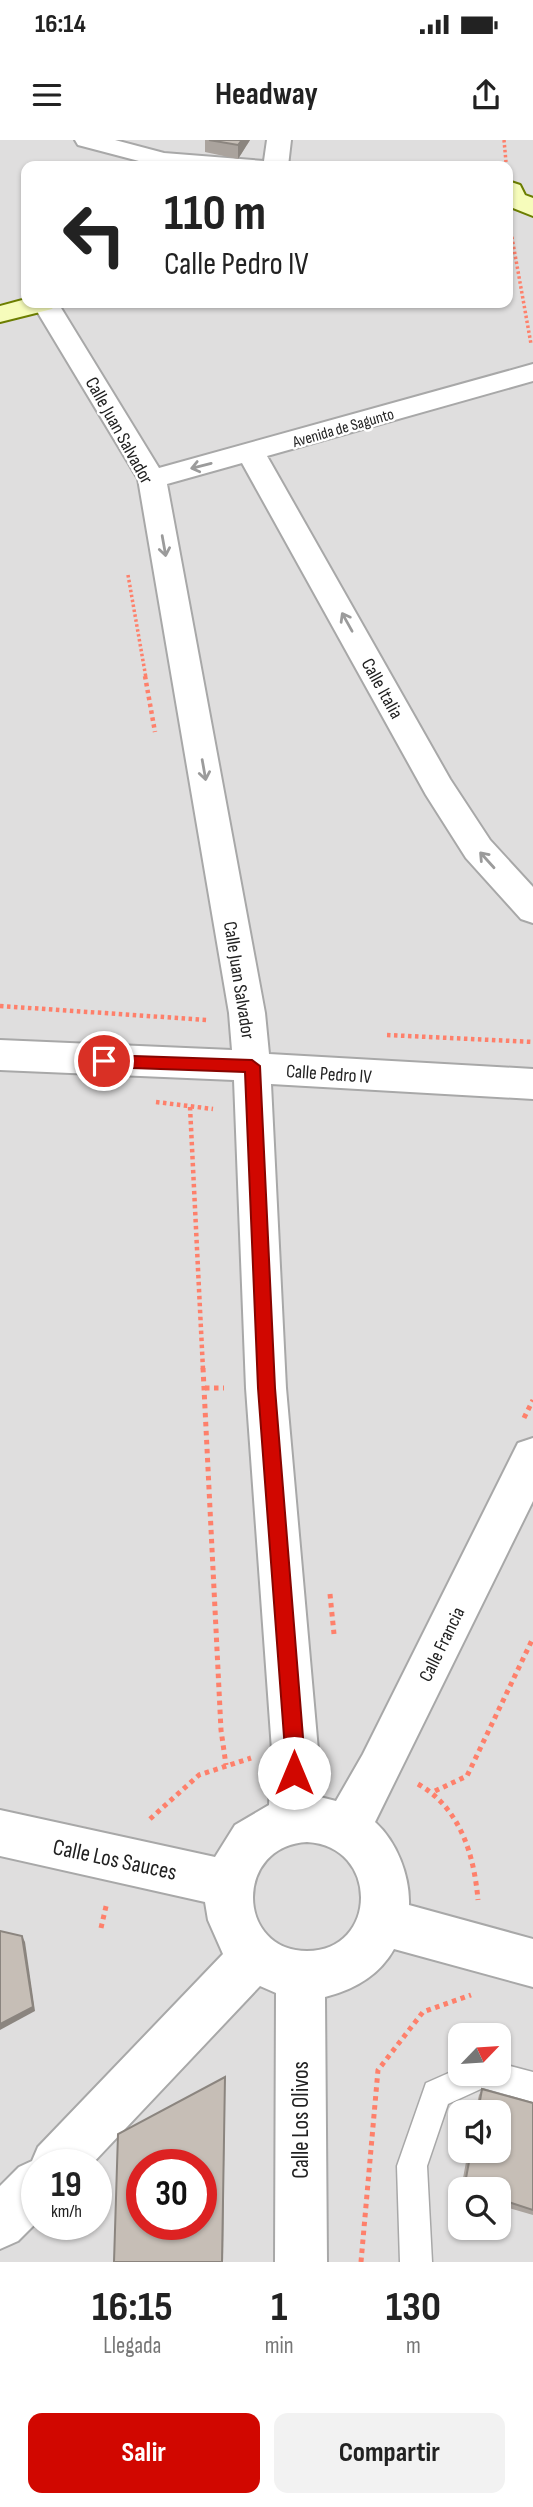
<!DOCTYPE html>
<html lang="es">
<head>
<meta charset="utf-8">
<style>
  body { margin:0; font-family:"Sofia Sans Condensed",sans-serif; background:#f2f2f2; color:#222; height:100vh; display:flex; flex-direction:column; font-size:26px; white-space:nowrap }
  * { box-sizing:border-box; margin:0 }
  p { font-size:23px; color:#767676 }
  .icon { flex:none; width:38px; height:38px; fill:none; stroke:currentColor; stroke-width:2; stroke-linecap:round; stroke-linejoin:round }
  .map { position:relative; height:2122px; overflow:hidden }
  .details { display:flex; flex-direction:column; background:#fff; flex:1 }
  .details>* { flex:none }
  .top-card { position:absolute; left:21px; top:21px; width:492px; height:147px; border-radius:14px; box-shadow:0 2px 5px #0004; background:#fff; color:#222; overflow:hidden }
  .needle { width:46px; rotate:65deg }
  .tools { position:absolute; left:448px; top:1883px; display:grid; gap:14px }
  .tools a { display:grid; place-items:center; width:63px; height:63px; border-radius:14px; background:#fff; box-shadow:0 2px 5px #0004; font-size:35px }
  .speed { position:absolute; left:21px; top:2009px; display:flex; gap:14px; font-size:35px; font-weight:700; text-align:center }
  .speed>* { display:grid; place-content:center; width:91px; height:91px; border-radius:50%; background:#fff; box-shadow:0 2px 5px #0004; line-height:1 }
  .speed small { font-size:18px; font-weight:400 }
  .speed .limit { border:10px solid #d22; background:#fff; color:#111 }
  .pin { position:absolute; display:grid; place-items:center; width:60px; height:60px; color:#fff; margin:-30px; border:4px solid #fff; border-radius:50%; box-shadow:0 2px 7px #0007 }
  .me { position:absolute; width:77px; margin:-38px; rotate:0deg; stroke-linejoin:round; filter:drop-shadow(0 0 5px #0008) }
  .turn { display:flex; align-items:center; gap:24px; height:147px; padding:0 28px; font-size:32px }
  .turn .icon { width:91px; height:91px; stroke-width:2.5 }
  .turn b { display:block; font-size:49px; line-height:60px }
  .eta { display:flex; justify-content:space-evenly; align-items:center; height:119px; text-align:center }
  .eta b { font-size:42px; font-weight:700; line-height:49px }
  .button { display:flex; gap:14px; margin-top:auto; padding:14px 28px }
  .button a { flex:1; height:80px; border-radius:14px; background:#d10700; color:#fff; font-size:28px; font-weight:700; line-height:80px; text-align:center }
  .button a+a { background:#f2f2f2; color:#222 }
  .status { display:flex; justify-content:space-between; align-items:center; height:49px; padding:0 35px; background:#fff; direction:ltr }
  .status svg { height:19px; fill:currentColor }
  header { display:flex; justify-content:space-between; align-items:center; height:91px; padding:0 28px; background:#fff; font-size:32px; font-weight:700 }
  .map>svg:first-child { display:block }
</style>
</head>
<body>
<div class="status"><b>16:14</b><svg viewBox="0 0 49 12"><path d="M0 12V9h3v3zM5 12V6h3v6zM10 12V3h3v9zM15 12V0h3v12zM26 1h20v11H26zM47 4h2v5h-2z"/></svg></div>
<header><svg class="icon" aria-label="menu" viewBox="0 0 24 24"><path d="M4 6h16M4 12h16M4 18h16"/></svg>Headway<svg class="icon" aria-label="share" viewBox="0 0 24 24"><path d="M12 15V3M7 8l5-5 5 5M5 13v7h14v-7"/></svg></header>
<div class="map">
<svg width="533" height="2122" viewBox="0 0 533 2122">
  <rect width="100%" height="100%" fill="#f1eee7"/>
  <!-- residential -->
  <path fill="#dfdede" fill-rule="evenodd" d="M 0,0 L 533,0 L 533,2122 L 0,2122 ZM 26,26 L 508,26 L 508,163 L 26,163 ZM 460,1895 L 499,1895 L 499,1934 L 460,1934 ZM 460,1972 L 499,1972 L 499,2011 L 460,2011 ZM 37,2025 L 96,2025 L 96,2084 L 37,2084 ZM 142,2025 L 201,2025 L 201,2084 L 142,2084 ZM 460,2049 L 499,2049 L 499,2088 L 460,2088 Z"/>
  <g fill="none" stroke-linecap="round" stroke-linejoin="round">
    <!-- lane casing -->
    <g stroke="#a8a8a8" stroke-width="3">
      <polygon id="lane" points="499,1923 533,1932 533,1962 483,1948 448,1964 427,2026 432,2122 400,2122 397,2026 426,1943 460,1928 460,1934 499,1934"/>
    </g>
    <!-- street casing -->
    <g stroke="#a8a8a8" stroke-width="4">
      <g id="street">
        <polygon points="75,0 115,0 164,13 264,21 267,0 291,0 288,26 158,26 78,5"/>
        <path d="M 32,163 L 58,163 L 159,328 L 533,224 L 533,241 L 267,316 L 450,639 L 490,700 L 533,747 L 533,783 L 521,779 L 466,718 L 426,655 L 242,323 L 167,344 L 265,873 L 269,914 L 533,929 L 533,959 L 271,944 L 286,1248 L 318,1610 L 316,1656 L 336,1661 L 363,1614 L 518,1303 L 533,1298 L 533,1361 L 375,1682 C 397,1702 410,1736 409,1765 L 533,1799 L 533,1847 L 394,1809 C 379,1836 353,1850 325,1857 L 327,2122 L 275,2122 L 276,1853 L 260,1846 L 91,2025 L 37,2025 L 37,2082 L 18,2101 L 0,2109 L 0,2046 L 19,2027 L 32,2021 L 38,2007 L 223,1814 L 208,1780 L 205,1762 L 0,1716 L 0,1670 L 215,1717 L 235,1685 L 269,1665 L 272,1610 L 246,1248 L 234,940 L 0,930 L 0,900 L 232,910 L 229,873 L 138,339 ZM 307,1702 C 380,1706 378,1811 307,1811 C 236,1811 234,1706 307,1702 Z"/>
      </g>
    </g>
    <!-- secondary casing -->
    <g stroke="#6c7e01" stroke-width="4">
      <g id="secondary">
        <polygon points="511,42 520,45 525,55 533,58 533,76 508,66 508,43"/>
        <polygon points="26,159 26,163 56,163 52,169 0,182 0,166"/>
      </g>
    </g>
    <!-- path-far2 -->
    <g stroke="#fe806b" stroke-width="3.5" stroke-dasharray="2.5 2.5" stroke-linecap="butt">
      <polyline points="504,0 506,22"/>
      <polyline points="511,92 531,204"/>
      <polyline points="128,435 146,538"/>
    </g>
    <!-- path-far1 -->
    <g stroke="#fe806b" stroke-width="4.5" stroke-dasharray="3.5 3.5" stroke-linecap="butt">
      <polyline points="145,536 155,592"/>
      <polyline points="0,866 207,880"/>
      <polyline points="387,895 533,902"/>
      <polyline points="156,962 213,969"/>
      <polyline points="190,967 203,1230"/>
    </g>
    <!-- path -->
    <g stroke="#fe806b" stroke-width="5" stroke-dasharray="4.5 4.5" stroke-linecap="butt">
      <polyline points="203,1228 221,1590 226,1625"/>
      <polyline points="205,1248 224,1248"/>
      <polyline points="524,1278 533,1260"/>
      <polyline points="330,1454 334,1494"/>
      <path d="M 418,1644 C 460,1668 474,1714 478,1760"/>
      <polyline points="435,1651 467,1636 533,1498"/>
      <polyline points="150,1679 199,1635 251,1618"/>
      <polyline points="101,1788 107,1762"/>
      <polyline points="361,2122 378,1930 423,1872 471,1855"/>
    </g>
    <!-- lane -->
    <use href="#lane" fill="#fff" fill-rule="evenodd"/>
    <!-- street -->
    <use href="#street" fill="#fff" fill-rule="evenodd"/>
    <!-- secondary -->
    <use href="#secondary" fill="#f6fcbb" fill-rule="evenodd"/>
  </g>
  <!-- wall -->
  <g fill="#aaa39d">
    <polygon points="205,0 250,0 238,19 205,12"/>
    <polygon points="482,1949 533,1963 533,2075 499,2065 499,2049 461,2049 468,2011 499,2011 499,1972 475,1972 479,1955"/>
  </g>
  <!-- shaded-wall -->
  <g fill="#8b857f">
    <polygon points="242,0 250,0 238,19 238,5"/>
    <polygon points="22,1796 25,1802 35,1871 0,1890 0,1884"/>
    <polygon points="225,1937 223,2122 222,2122"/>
  </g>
  <!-- building -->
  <g fill="#c6beb6" stroke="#8b857f" stroke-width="2" fill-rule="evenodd">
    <polygon points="209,0 242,0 238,5"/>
    <polygon points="0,1791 22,1796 33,1867 0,1884"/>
    <path d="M 225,1937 L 222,2122 L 114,2122 L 118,1994 ZM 142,2025 L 201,2025 L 201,2084 L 142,2084 Z"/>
    <polygon points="482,1949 533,1963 533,2070 499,2059 499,2049 464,2049 471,2011 499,2011 499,1972 478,1972"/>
  </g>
  <!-- one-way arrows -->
  <defs><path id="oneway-shaft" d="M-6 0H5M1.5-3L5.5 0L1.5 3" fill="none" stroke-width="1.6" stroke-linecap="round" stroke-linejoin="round" transform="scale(1.75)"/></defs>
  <g stroke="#9b9b9b">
    <use href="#oneway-shaft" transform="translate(201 326) rotate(166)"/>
    <use href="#oneway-shaft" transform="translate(164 406) rotate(80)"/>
    <use href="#oneway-shaft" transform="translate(347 482) rotate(-119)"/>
    <use href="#oneway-shaft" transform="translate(204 630) rotate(80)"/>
    <use href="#oneway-shaft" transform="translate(487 720) rotate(-132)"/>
  </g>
  <!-- route -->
  <polygon fill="#d10700" stroke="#880500" stroke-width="2" points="104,915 252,920 260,926 275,1248 304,1610 301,1639 294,1642 287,1639 285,1610 258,1248 245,932 104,927 96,921"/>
  <g text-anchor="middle" stroke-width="5" stroke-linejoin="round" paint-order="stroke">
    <!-- far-street labels -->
    <g font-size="16" fill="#212121" stroke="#fff">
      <text transform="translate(343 287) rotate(-16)" y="6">Avenida de Sagunto</text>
    </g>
    <!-- street labels -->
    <g font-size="19" fill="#212121" stroke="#fff">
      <text transform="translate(120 290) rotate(61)" y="7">Calle Juan Salvador</text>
      <text transform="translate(383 548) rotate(61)" y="7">Calle Italia</text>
      <text transform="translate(240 840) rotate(81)" y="7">Calle Juan Salvador</text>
      <text transform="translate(329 933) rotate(4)" y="7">Calle Pedro IV</text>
      <text transform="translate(441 1504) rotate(-64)" y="7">Calle Francia</text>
    </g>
    <!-- near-street labels -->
    <g font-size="23" fill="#212121" stroke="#fff">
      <text transform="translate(115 1719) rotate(12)" y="8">Calle Los Sauces</text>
      <text transform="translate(300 1980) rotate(-90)" y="8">Calle Los Olivos</text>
    </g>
  </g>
</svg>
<div class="tools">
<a><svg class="needle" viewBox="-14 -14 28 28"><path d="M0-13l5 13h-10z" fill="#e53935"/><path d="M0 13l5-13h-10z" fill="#767676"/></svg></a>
<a><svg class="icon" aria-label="sound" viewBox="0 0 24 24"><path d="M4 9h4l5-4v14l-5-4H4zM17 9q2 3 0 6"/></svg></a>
<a><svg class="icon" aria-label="search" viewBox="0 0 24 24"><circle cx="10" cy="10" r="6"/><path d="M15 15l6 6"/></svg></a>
</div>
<div class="speed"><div>19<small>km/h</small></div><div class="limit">30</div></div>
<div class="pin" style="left:104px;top:921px;background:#d93025"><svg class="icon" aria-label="arrive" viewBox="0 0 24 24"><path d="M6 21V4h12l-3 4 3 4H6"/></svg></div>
<svg class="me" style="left:294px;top:1633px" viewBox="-20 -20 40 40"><circle r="19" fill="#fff"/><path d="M0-13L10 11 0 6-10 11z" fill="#d10700"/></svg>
<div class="top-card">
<div class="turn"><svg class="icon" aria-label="left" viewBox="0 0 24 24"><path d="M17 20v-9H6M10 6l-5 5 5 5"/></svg><div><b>110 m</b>Calle Pedro IV</div></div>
</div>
</div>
<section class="details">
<div class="eta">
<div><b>16:15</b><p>Llegada</p></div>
<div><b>1</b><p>min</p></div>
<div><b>130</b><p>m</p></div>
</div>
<div class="button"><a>Salir</a><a>Compartir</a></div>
</section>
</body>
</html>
